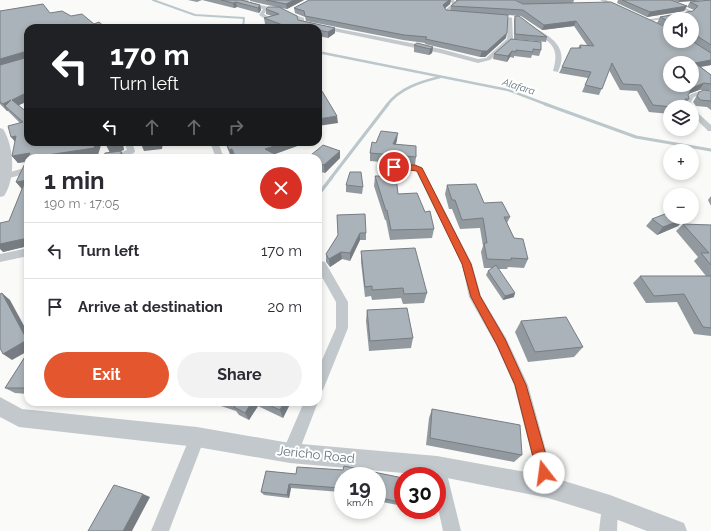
<!DOCTYPE html>
<html lang="en">
<head>
<meta charset="utf-8">
<style>
  body { margin:0; font-family:Raleway,sans-serif; background:#f2f2f3; color:#2b2b33; height:100vh; display:flex; flex-direction:column; font-size:15px; white-space:nowrap }
  * { box-sizing:border-box; margin:0 }
  p { font-size:13px; color:#7c7c81 }
  .icon { flex:none; width:22px; height:22px; fill:none; stroke:currentColor; stroke-width:2; stroke-linecap:round; stroke-linejoin:round }
  .map { position:relative; flex:1; overflow:hidden }
  .drawer { position:absolute; left:24px; top:154px; width:298px; height:252px; display:flex; flex-direction:column; background:#fff; border-radius:12px; box-shadow:0 2px 6px #0003 }
  .drawer>* { flex:none }
  .guide { position:absolute; left:24px; top:24px; width:298px; height:122px; border-radius:12px; box-shadow:0 2px 6px #0003; background:#202124; color:#fff; overflow:hidden }
  .tools { position:absolute; left:663px; top:12px; display:grid; gap:8px }
  .tools a { display:grid; place-items:center; width:36px; height:36px; border-radius:50%; background:#fff; box-shadow:0 2px 6px #0003; font-size:20px }
  .speed { position:absolute; left:334px; top:467px; display:flex; gap:8px; font-size:20px; font-weight:700; text-align:center }
  .speed>* { display:grid; place-content:center; width:52px; height:52px; border-radius:50%; background:#fff; box-shadow:0 2px 6px #0003; line-height:1 }
  .speed small { font-size:10px; font-weight:400 }
  .speed .limit { border:6px solid #d22; background:#fff; color:#111 }
  .pin { position:absolute; display:grid; place-items:center; width:34px; height:34px; color:#fff; margin:-17px; border:2px solid #fff; border-radius:50%; box-shadow:0 1px 4px #0007 }
  .me { position:absolute; width:44px; margin:-22px; rotate:345deg; stroke-linejoin:round; filter:drop-shadow(0 0 3px #0008) }
  .turn { display:flex; align-items:center; gap:14px; height:84px; padding:0 20px; font-size:18px }
  .turn .icon { width:52px; height:52px; stroke-width:2.5 }
  .turn b { display:block; font-size:28px; line-height:34px }
  .lanes { display:flex; align-items:center; height:38px; padding:0 20px; background:#0003; justify-content:center; gap:20px; direction:ltr }
  .lanes .off { opacity:.35 }
  .round { display:grid; place-items:center; flex:none; width:42px; height:42px; border-radius:21px; background:#f2f2f3 }
  .head { display:flex; align-items:center; justify-content:space-between; height:68px; padding:0 20px }
  h1 { font-size:24px; font-weight:700; line-height:30px }
  .cta { display:flex; gap:8px; margin-top:auto; padding:8px 20px }
  .cta a { flex:1; height:46px; border-radius:24px; background:#e4572e; color:#fff; font-size:16px; font-weight:700; line-height:46px; text-align:center }
  .cta a+a { background:#f2f2f3; color:#2b2b33 }
  ul { padding:0; list-style:none }
  li { display:flex; align-items:center; gap:12px; height:56px; padding:0 20px; border-top:1px solid #e1e1e2 }
  li div { flex:1 }
  li b { display:block; font-size:15px }
  li em { font-style:normal }
  .map>svg:first-child { display:block }
</style>
</head>
<body>
<div class="map">
<svg width="711" height="531" viewBox="0 0 711 531">
  <rect width="100%" height="100%" fill="#fafaf8"/>
  <g fill="none" stroke-linecap="round" stroke-linejoin="round">
    <!-- stream-far3 -->
    <polyline stroke="#bbc7cb" stroke-width="2" points="153,0 195,15 244,18 243,28"/>
    <!-- stream-far2 -->
    <g stroke="#bbc7cb" stroke-width="2.5">
      <polyline points="318,52 508,90 548,105"/>
      <path d="M 387,105 C 400,88 420,82 440,77"/>
    </g>
    <!-- stream-far1 -->
    <g stroke="#bbc7cb" stroke-width="3">
      <polyline points="545,104 636,137 711,150"/>
      <polyline points="331,178 388,104"/>
    </g>
    <!-- stream -->
    <polyline stroke="#bbc7cb" stroke-width="3.5" points="318,195 332,177"/>
    <!-- minor -->
    <g fill="#c3c8cc" fill-rule="evenodd">
      <polygon points="244,0 249,0 247,2 269,7 264,14 271,18 271,20 267,20 259,15 263,9 241,3"/>
      <polygon points="450,0 454,0 456,4 449,10 460,13 460,15 444,11 452,4"/>
      <polygon points="600,0 606,0 621,8 617,9"/>
      <polygon points="662,0 668,0 694,12 689,15 644,22 646,20 689,12"/>
      <polygon points="282,10 304,18 304,22 441,49 478,59 486,58 507,39 508,18 510,17 512,18 513,39 490,60 478,63 440,53 299,24 299,20 282,12"/>
      <path d="M 533,29 C 538,29 541,31 545,34 C 560,43 566,55 558,72 L 553,71 C 560,48 552,43 533,31 Z"/>
      <path d="M 700,91 L 711,92 L 711,96 L 700,95 L 694,97 L 691,102 L 700,115 L 711,125 L 711,131 L 708,131 C 701,123 692,118 692,107 L 687,107 L 685,102 L 689,95 Z"/>
      <polygon points="124,142 132,142 135,151 134,153 121,158 107,158 127,150"/>
      <polygon points="210,142 218,142 224,158 216,158"/>
      <polygon points="394,164 422,167 472,264 481,296 506,338 528,385 556,487 554,493 548,495 542,493 540,487 514,385 496,345 469,297 462,264 416,171 391,169 390,167"/>
      <polygon points="28,167 28,173 6,179 2,176 3,174"/>
      <polygon points="28,248 28,256 0,262 0,254"/>
      <polygon points="321,261 325,262 348,302 348,328 323,390 318,392 318,369 336,328 336,302 318,270 318,262"/>
      <polygon points="304,402 318,402 296,459 290,461 284,459 282,453"/>
      <polygon points="197,429 202,432 205,437 169,531 151,531 192,432"/>
      <polygon points="437,458 443,460 445,466 461,531 443,531 437,503 437,476 431,476 429,466 431,460"/>
      <polygon points="610,498 616,500 618,506 617,531 599,531 602,506 604,500"/>
    </g>
    <!-- tertiary -->
    <g fill="#c3c8cc" fill-rule="evenodd">
      <path d="M 0,128 L 3,129 C 14,146 16,178 4,196 L 0,197 Z"/>
      <polygon points="0,397 22,409 197,427 290,443 437,456 548,476 610,495 676,520 684,523 687,531 647,531 610,517 548,498 437,476 290,463 197,447 19,427 0,417"/>
    </g>
  </g>
  <!-- wall -->
  <g fill="#929a9f">
    <polygon points="188,0 202,0 197,2"/>
    <polygon points="202,0 242,0 260,5 261,10 259,13 237,7 234,8"/>
    <polygon points="250,0 304,0 287,9 280,8 298,20 335,28 335,33 328,38 318,36 318,28 277,28 265,24 264,18 272,16 266,14 266,9 277,7 250,1"/>
    <polygon points="309,0 451,0 450,4 445,8 446,10 506,38 485,57 480,57 425,44 425,43 403,40 306,21 305,17 295,13 294,8"/>
    <polygon points="456,0 515,0 523,4 516,0 574,0 573,3 692,41 692,19 670,19 670,28 657,23 660,17 693,11 694,10 687,7 690,2 711,0 711,65 701,67 711,75 711,90 699,90 688,94 688,95 689,99 687,102 670,107 670,114 649,112 637,91 620,90 609,70 599,95 582,92 588,78 559,73 562,67 578,48 580,45 587,45 574,26 542,30 521,16 450,11 451,6 456,1"/>
    <polygon points="618,0 671,0 687,6 684,11 647,17 617,3"/>
    <polygon points="672,0 705,0 678,2"/>
    <polygon points="43,4 28,101 19,105 28,142 98,155 81,158 28,158 28,246 3,252 9,221 22,189 16,182 26,162 18,163 12,156 20,123 8,111 7,111 0,104 0,11"/>
    <polygon points="515,16 547,37 546,42 514,39 514,20"/>
    <polygon points="511,39 541,50 539,56 532,55 531,58 514,56 514,58 510,57 507,62 493,59 494,54"/>
    <polygon points="414,45 433,47 432,53 429,55 414,52"/>
    <polygon points="711,91 711,110 707,107 696,106 693,102 699,92"/>
    <polygon points="397,140 396,144 416,157 415,165 370,161 370,153 376,143"/>
    <polygon points="225,142 299,142 300,145 274,154 282,158 235,158 234,157 231,157"/>
    <polygon points="318,158 340,158 325,173 318,171"/>
    <polygon points="375,176 398,194 425,212 434,229 432,238 390,240 386,220 385,220 374,186"/>
    <polygon points="346,185 363,187 362,194 346,192"/>
    <polygon points="447,185 484,203 510,217 507,223 514,238 528,259 524,268 508,267 507,269 498,269 514,297 503,300 486,275 488,271 492,268 484,268 481,252 483,246 480,228 460,229 452,209 449,209 445,194"/>
    <polygon points="711,196 711,206 708,200"/>
    <polygon points="337,215 366,233 366,240 360,240 350,261 342,259 330,267 326,262 326,254 338,235"/>
    <polygon points="652,219 684,219 678,226 657,235 646,226"/>
    <polygon points="683,224 711,225 711,336 694,334 677,302 646,303 633,283 640,276 706,276 694,261 698,257 676,231"/>
    <polygon points="361,251 427,293 424,303 403,304 401,298 372,300 371,296 365,297 361,262"/>
    <polygon points="367,310 413,338 411,348 369,351 366,321"/>
    <polygon points="521,321 583,347 574,357 528,362 515,332"/>
    <polygon points="28,352 28,394 15,393 5,388"/>
    <polygon points="103,402 113,402 112,403"/>
    <polygon points="180,402 192,402 190,405"/>
    <polygon points="209,402 291,402 283,418 258,406 249,420 239,415 236,411"/>
    <polygon points="432,409 522,455 514,462 426,445 429,418"/>
    <polygon points="344,466 403,478 403,506 377,501 377,476 343,476 343,494 340,494 340,492 291,488 289,498 264,495 261,492 266,471 296,474 297,467 343,470"/>
  </g>
  <!-- shaded-wall -->
  <g fill="#777d82">
    <polygon points="294,0 304,0 287,9 286,4"/>
    <polygon points="449,0 451,0 450,4 443,10 443,5"/>
    <polygon points="680,0 705,0 678,2"/>
    <polygon points="236,2 237,7 234,8 233,3"/>
    <polygon points="260,5 261,10 259,13 258,8"/>
    <polygon points="687,6 684,11 647,17 650,12"/>
    <polygon points="576,21 574,26 542,30 544,25"/>
    <polygon points="292,26 292,28 288,28 288,27"/>
    <polygon points="335,28 335,33 328,38 328,32"/>
    <polygon points="507,33 506,38 485,57 480,57 482,51"/>
    <polygon points="433,47 432,53 429,55 430,49"/>
    <polygon points="512,51 510,57 507,62 508,56"/>
    <polygon points="24,52 28,58 0,66 0,59"/>
    <polygon points="711,60 711,65 692,68 695,63"/>
    <polygon points="704,83 699,90 688,94 692,88"/>
    <polygon points="28,92 28,101 17,106 12,100"/>
    <polygon points="11,100 5,106 8,111 7,111 3,104"/>
    <polygon points="337,116 338,123 318,126 318,119"/>
    <polygon points="398,133 397,140 393,152 393,144"/>
    <polygon points="16,136 17,144 11,137"/>
    <polygon points="96,142 102,142 98,155 81,158 40,158 41,156"/>
    <polygon points="120,142 123,142 124,150 111,155 107,147"/>
    <polygon points="156,142 163,142 162,149 144,151 141,144"/>
    <polygon points="286,142 299,142 300,145 267,157 265,149"/>
    <polygon points="232,149 234,157 231,157 229,150"/>
    <polygon points="121,151 125,158 121,158"/>
    <polygon points="340,151 340,158 325,173 324,165"/>
    <polygon points="30,153 28,161 18,163 12,156"/>
    <polygon points="28,180 28,188 22,189 16,182"/>
    <polygon points="684,219 678,226 657,235 663,227"/>
    <polygon points="360,233 360,240 350,261 350,253"/>
    <polygon points="28,238 28,246 3,252 0,249 0,242"/>
    <polygon points="341,252 342,259 330,267 329,259"/>
    <polygon points="2,293 10,300 28,333 28,351 12,360 3,354"/>
    <polygon points="515,293 514,297 503,300 505,296"/>
    <polygon points="187,402 192,402 190,405"/>
    <polygon points="252,402 256,402 258,406 249,420 245,413"/>
    <polygon points="284,402 291,402 283,418 280,410"/>
    <polygon points="289,484 291,488 289,498 287,495"/>
    <polygon points="143,494 150,497 132,531 123,531"/>
  </g>
  <!-- building -->
  <g fill="#aab3b9" stroke="#777d82" fill-rule="evenodd">
    <polygon points="221,0 241,0 260,5 258,8 236,2 233,3"/>
    <polygon points="266,0 294,0 286,4"/>
    <polygon points="309,0 449,0 443,5 446,10 508,15 507,33 487,51 482,51 425,39 427,37 404,35 305,16 304,11 294,8"/>
    <path d="M 458,0 L 515,0 L 523,4 L 611,2 L 670,29 L 670,41 L 692,41 L 711,53 L 711,60 L 695,63 L 711,75 L 711,84 L 704,83 L 692,88 L 688,95 L 689,99 L 685,99 L 691,107 L 672,107 L 653,105 L 641,85 L 623,84 L 612,63 L 602,89 L 585,85 L 591,72 L 562,67 L 571,48 L 581,48 L 580,45 L 594,46 L 576,21 L 544,25 L 523,10 L 451,6 ZM 670,63 L 692,63 L 692,85 L 670,85 Z"/>
    <polygon points="622,0 671,0 687,6 650,12"/>
    <polygon points="711,0 711,45 694,34 692,34 692,19 670,19 670,22 660,17 693,11 698,6 690,2"/>
    <polygon points="43,4 50,13 62,11 71,16 82,14 94,24 99,22 106,28 28,28 28,92 12,100 28,113 28,142 96,142 94,148 41,156 40,158 28,158 28,180 16,182 30,153 12,156 16,136 11,137 8,126 23,122 5,106 11,100 3,104 0,102 0,65 25,58 26,53 24,52 0,59 0,11"/>
    <polygon points="268,7 279,7 297,16 298,20 335,28 328,32 318,30 318,28 305,28 292,26 288,27 264,18 279,14 266,9"/>
    <polygon points="515,16 519,16 547,37 515,34"/>
    <polygon points="511,39 541,42 541,50 533,49 533,52 516,50 516,52 512,51 508,56 494,54"/>
    <polygon points="417,43 433,47 430,49 414,45"/>
    <polygon points="704,90 711,91 711,101 700,100 697,96 699,92"/>
    <polygon points="322,91 337,116 318,119 318,92"/>
    <polygon points="381,131 398,133 393,144 416,146 416,157 370,153 372,142 376,143"/>
    <polygon points="110,142 120,142 107,147"/>
    <polygon points="141,142 156,142 141,144"/>
    <polygon points="226,142 286,142 265,149 282,158 236,158 232,149 229,150"/>
    <polygon points="323,145 340,151 324,165 318,163 318,158 311,158 311,155"/>
    <polygon points="121,151 121,158 103,158 105,153"/>
    <polygon points="350,172 361,172 363,187 346,185"/>
    <polygon points="375,176 396,176 398,194 417,193 425,212 430,211 434,229 391,230 387,210 386,211"/>
    <polygon points="28,183 28,238 0,244 0,223 9,221 24,184"/>
    <polygon points="476,184 484,203 502,202 510,217 504,217 514,238 523,239 528,259 511,258 511,260 487,259 484,243 487,243 483,218 462,220 455,200 452,200 447,185"/>
    <polygon points="670,212 670,217 682,217 684,219 663,227 652,219"/>
    <polygon points="365,214 366,233 360,233 350,253 341,252 329,259 326,254 338,235 337,215"/>
    <polygon points="683,224 711,225 711,265 701,253 709,253"/>
    <polygon points="415,248 427,293 404,294 403,288 372,290 372,286 365,287 361,251"/>
    <polygon points="496,265 515,293 505,296 488,271"/>
    <polygon points="640,276 711,276 711,328 703,327 684,294 654,296"/>
    <polygon points="2,293 27,340 3,354 0,348 0,294"/>
    <polygon points="407,308 413,338 370,341 367,310"/>
    <polygon points="566,317 583,347 535,352 521,321"/>
    <polygon points="28,352 28,388 5,388"/>
    <polygon points="227,402 252,402 245,413 234,407 236,405"/>
    <polygon points="262,402 284,402 280,410"/>
    <polygon points="432,409 520,425 522,455 430,438"/>
    <polygon points="344,466 403,478 403,503 377,497 377,476 343,476 343,491 340,490 340,488 289,484 287,495 261,492 266,471 296,474 297,467 343,470"/>
    <polygon points="114,485 143,494 123,531 88,531"/>
  </g>
  <!-- route -->
  <polygon fill="#e4572e" stroke="#94391e" points="394,164 415,165 422,168 471,264 480,296 505,339 526,385 551,473 549,477 544,479 539,477 537,473 515,385 497,345 471,297 462,264 417,171 392,168 392,165"/>
  <g text-anchor="middle" stroke-width="4" stroke-linejoin="round" paint-order="stroke">
    <!-- far-water labels -->
    <g font-size="10" font-style="italic" fill="#60757c" stroke="#fff">
      <text transform="translate(519 86) rotate(18)" y="4">Alafara</text>
    </g>
    <!-- near-street labels -->
    <g font-size="13" fill="#657683" stroke="#fff">
      <text transform="translate(316 454) rotate(6)" y="5">Jericho Road</text>
    </g>
  </g>
</svg>
<div class="tools">
<a><svg class="icon" aria-label="sound" viewBox="0 0 24 24"><path d="M4 9h4l5-4v14l-5-4H4zM17 9q2 3 0 6"/></svg></a>
<a><svg class="icon" aria-label="search" viewBox="0 0 24 24"><circle cx="10" cy="10" r="6"/><path d="M15 15l6 6"/></svg></a>
<a><svg class="icon" aria-label="layers" viewBox="0 0 24 24"><path d="M12 4l9 5-9 5-9-5zM3 14l9 5 9-5"/></svg></a>
<a>+</a>
<a>−</a>
</div>
<div class="speed"><div>19<small>km/h</small></div><div class="limit">30</div></div>
<div class="pin" style="left:394px;top:167px;background:#d93025"><svg class="icon" aria-label="arrive" viewBox="0 0 24 24"><path d="M6 21V4h12l-3 4 3 4H6"/></svg></div>
<svg class="me" style="left:544px;top:473px" viewBox="-20 -20 40 40"><circle r="19" fill="#fff"/><path d="M0-13L10 11 0 6-10 11z" fill="#e4572e"/></svg>
<div class="guide">
<div class="turn"><svg class="icon" aria-label="left" viewBox="0 0 24 24"><path d="M17 20v-9H6M10 6l-5 5 5 5"/></svg><div><b>170 m</b>Turn left</div></div>
<div class="lanes"><svg class="icon" aria-label="left" viewBox="0 0 24 24"><path d="M17 20v-9H6M10 6l-5 5 5 5"/></svg><svg class="icon off" aria-label="ahead" viewBox="0 0 24 24"><path d="M12 20V5M6 11l6-6 6 6"/></svg><svg class="icon off" aria-label="ahead" viewBox="0 0 24 24"><path d="M12 20V5M6 11l6-6 6 6"/></svg><svg class="icon off" aria-label="right" viewBox="0 0 24 24"><path d="M7 20v-9h11M14 6l5 5-5 5"/></svg></div>
</div>
<section class="drawer">
<div class="head"><div><h1>1 min</h1><p>190 m · 17:05</p></div><a class="round" style="background:#d93025;color:#fff"><svg class="icon" aria-label="close" viewBox="0 0 24 24"><path d="M6 6l12 12M18 6L6 18"/></svg></a></div>
<ul>
<li><svg class="icon" aria-label="left" viewBox="0 0 24 24"><path d="M17 20v-9H6M10 6l-5 5 5 5"/></svg><div><b>Turn left</b></div><em>170 m</em></li>
<li><svg class="icon" aria-label="arrive" viewBox="0 0 24 24"><path d="M6 21V4h12l-3 4 3 4H6"/></svg><div><b>Arrive at destination</b></div><em>20 m</em></li>
</ul>
<div class="cta"><a>Exit</a><a>Share</a></div>
</section>
</div>
</body>
</html>
